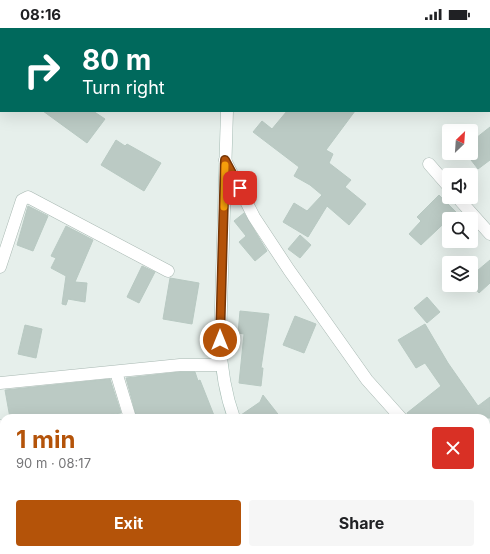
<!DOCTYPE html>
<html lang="en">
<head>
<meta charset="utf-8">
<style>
  body { margin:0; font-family:Inter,sans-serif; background:#f6f6f6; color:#202124; height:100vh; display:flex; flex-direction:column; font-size:15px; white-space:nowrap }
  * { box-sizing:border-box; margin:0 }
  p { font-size:13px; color:#757577 }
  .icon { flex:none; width:22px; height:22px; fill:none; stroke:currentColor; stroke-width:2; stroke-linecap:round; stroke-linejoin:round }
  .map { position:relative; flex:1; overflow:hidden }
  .drawer { position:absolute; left:0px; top:386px; width:490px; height:140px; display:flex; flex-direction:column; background:#fff; border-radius:12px 12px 0 0; box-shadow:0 4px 16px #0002 }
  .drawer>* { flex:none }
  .banner { position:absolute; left:0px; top:0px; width:490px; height:84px; box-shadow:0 4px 16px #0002; background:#00695c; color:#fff; overflow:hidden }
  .needle { width:26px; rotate:25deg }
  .fabs { position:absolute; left:442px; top:96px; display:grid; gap:8px }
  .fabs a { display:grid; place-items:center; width:36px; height:36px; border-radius:4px; background:#fff; box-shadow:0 4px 16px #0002; font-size:20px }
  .pin { position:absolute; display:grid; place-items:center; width:34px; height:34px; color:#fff; margin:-17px; border-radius:8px; box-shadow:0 2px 6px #0006 }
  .me { position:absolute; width:44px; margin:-22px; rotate:0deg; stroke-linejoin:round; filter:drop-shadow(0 0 3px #0008) }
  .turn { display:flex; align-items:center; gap:14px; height:84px; padding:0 16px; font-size:18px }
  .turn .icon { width:52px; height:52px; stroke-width:2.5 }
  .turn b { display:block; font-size:28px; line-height:34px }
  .round { display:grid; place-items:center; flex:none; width:42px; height:42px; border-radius:4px; background:#f6f6f6 }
  .head { display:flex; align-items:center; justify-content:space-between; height:68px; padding:0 16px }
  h1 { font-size:24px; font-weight:700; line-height:30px; color:#b45309 }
  .button { display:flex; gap:8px; margin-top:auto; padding:8px 16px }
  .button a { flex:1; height:46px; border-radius:4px; background:#b45309; color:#fff; font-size:16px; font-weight:700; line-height:46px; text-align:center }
  .button a+a { background:#f6f6f6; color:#202124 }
  .status { display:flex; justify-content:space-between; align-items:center; height:28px; padding:0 20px; background:#fff; direction:ltr }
  .status svg { height:11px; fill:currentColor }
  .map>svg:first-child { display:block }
</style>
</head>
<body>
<div class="status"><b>08:16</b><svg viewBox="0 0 49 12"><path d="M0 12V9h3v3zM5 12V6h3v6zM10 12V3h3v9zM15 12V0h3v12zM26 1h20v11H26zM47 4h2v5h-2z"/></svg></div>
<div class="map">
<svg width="490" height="526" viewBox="0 0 490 526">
  <rect width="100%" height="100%" fill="#e6efeb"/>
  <!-- building -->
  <g fill="#bbcac4" stroke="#b8c9c2">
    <polygon points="43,83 93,83 105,91 87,115"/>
    <polygon points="287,83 355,83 326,122 333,126 329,135 351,152 345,159 366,176 349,197 327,178 308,209 283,194 294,175 307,183 322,167 310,157 294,148 299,139 253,104 262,93 272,101"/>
    <polygon points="490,99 490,132 478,141 471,132 471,114"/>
    <polygon points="116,112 125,118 127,116 161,135 144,163 101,137"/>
    <polygon points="439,167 456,184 421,217 409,206 421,193 417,189"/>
    <polygon points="28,178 48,188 33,223 17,217"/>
    <polygon points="244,185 267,223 255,233 239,214 246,208 234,193"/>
    <polygon points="66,198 93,212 75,254 87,255 85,274 68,271 66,277 62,276 66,248 51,240 56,230 51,228"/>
    <polygon points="300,207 311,217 300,230 288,221"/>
    <polygon points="490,232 490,255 479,265 471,255 471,248"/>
    <polygon points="142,238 155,244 139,275 127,269"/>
    <polygon points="170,250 199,255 192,296 163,291"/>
    <polygon points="427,269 440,284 427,295 414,280"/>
    <polygon points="240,283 269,286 261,340 263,340 261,358 239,355 244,306 238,305"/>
    <polygon points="295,288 316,296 304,325 283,317"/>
    <polygon points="425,296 448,335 478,378 490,369 490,390 408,390 407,385 441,358 425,335 416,340 398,312"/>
    <polygon points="25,297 42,301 36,330 18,326"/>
    <polygon points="180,344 195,344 198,353 200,352 215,390 137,390 126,350"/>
    <polygon points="110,351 121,385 87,390 10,390 5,362"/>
    <polygon points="263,367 281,390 241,390 241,387 260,374"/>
  </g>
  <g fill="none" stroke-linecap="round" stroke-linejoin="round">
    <!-- street casing -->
    <g stroke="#a8b8b2" stroke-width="13">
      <g id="street">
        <polyline points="225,132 254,189 289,242 367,352 401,390"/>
        <polyline points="429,136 449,159"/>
        <polyline points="457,169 490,206"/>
        <polyline points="0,239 22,172 28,169 168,243"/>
        <polyline points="116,344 130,390"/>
        <polyline points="0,355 180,337 221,337"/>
        <polyline points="0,398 4,405"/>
        <polyline points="486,499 490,504"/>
        <polyline points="32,526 36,522"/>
      </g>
    </g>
    <!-- secondary casing -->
    <g stroke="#a4bbb3" stroke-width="13">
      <g id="secondary">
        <polyline points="231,1 231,0"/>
        <path d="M 227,83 L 220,312 C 221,338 225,365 234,390"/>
        <polyline points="317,522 320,526"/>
      </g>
    </g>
    <!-- street -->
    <use href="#street" stroke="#fff" stroke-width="12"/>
    <!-- secondary -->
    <use href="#secondary" stroke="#fff" stroke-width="12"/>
  </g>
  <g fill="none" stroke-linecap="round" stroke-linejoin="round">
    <!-- route casing -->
    <g stroke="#753606" stroke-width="10">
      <polyline id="route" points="220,312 225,132 240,160"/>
    </g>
    <!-- route -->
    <use href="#route" stroke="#b45309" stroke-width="7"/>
    <!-- slow -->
    <polyline stroke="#f59e0b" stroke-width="7" points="224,179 225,137"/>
  </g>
</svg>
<div class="fabs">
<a><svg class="needle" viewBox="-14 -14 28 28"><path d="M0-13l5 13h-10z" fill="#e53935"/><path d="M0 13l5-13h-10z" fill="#757577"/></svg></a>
<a><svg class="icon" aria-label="sound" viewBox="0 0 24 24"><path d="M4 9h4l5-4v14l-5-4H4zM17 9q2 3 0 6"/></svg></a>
<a><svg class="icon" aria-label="search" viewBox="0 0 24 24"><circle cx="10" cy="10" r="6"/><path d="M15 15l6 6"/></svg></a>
<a><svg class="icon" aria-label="layers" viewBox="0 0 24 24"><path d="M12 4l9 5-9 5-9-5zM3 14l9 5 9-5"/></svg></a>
</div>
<div class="pin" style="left:240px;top:160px;background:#d93025"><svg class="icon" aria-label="arrive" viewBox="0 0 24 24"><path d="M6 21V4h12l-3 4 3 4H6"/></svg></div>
<svg class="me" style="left:220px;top:312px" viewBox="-20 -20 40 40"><circle r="17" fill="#b45309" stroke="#fff" stroke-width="3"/><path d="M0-11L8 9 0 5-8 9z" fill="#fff"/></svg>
<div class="banner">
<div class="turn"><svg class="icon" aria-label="right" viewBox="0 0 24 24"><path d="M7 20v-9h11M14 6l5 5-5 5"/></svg><div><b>80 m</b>Turn right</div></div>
</div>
<section class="drawer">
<div class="head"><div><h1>1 min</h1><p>90 m · 08:17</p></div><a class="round" style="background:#d93025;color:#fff"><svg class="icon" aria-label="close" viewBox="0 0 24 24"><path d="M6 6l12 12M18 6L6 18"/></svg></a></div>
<div class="button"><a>Exit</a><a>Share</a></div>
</section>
</div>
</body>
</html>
